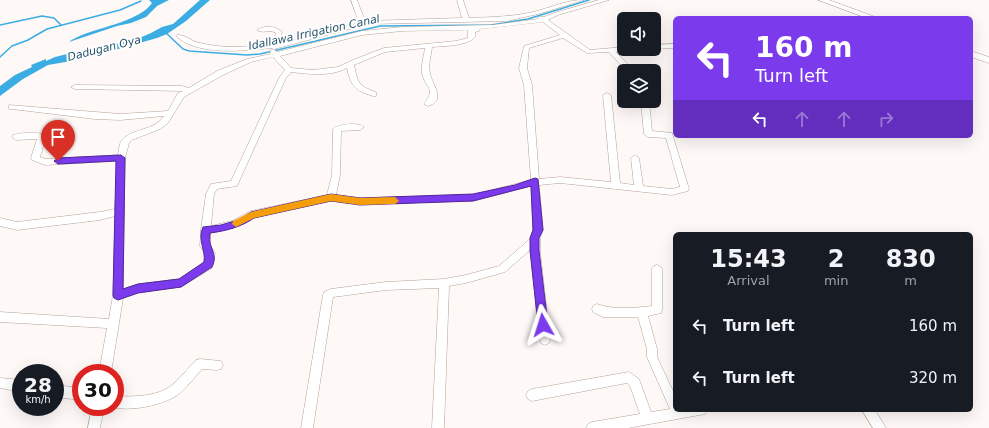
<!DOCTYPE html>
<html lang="en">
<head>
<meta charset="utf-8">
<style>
  body { margin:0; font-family:"DejaVu Sans",sans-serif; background:#20242c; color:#f1f3f6; height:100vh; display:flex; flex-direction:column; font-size:15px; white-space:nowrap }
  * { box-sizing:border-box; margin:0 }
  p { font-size:13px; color:#9ea1a6 }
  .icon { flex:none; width:22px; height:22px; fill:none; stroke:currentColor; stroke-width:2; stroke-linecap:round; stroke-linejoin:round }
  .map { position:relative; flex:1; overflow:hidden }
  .drawer { position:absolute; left:673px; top:232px; width:300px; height:180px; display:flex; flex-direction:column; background:#171b24; border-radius:6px; box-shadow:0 4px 16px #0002 }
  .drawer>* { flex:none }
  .guide { position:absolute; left:673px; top:16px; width:300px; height:122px; border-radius:6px; box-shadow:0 4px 16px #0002; background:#7c3aed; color:#fff; overflow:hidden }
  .fabs { position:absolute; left:617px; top:12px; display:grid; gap:8px }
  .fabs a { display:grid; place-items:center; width:44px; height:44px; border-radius:6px; background:#171b24; box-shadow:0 4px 16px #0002; font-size:20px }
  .speed { position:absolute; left:12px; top:364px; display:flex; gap:8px; font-size:20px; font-weight:700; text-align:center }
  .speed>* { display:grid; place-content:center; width:52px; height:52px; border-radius:50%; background:#171b24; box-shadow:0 4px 16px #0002; line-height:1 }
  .speed small { font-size:10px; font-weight:400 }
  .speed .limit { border:6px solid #d22; background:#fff; color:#111 }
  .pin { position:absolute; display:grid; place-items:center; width:34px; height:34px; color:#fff; margin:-41px -17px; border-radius:50% 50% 50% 0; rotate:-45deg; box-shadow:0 0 4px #0007 }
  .pin .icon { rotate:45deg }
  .me { position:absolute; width:44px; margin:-22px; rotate:354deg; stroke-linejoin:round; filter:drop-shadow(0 0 3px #0008) }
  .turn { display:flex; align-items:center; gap:14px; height:84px; padding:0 16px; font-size:18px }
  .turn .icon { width:52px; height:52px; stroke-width:2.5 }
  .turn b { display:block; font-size:28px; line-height:34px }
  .lanes { display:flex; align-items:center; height:38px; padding:0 16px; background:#0003; justify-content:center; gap:20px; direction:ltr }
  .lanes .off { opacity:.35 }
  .eta { display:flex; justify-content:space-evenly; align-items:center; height:68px; text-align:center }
  .eta b { font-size:24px; font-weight:600; line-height:28px }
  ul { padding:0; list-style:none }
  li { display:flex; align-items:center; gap:12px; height:52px; padding:0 16px }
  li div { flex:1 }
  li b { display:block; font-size:15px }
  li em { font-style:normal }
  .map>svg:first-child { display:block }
</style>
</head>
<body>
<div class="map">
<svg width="989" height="428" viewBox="0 0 989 428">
  <rect width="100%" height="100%" fill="#fef9f7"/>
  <!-- water -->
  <g fill="#3bade3">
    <path d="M 149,0 L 169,0 L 157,6 L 146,17 L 131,23 L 117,26 L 69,42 C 72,39 78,37 82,35 C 102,27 141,20 152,3 Z"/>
    <polygon points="200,0 210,0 186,21 167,34 157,38 83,59 48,65 23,79 0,96 0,86 15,75 32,67 31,65 46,59 46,61 55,57 87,49 89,50 137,39 151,33 162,27 173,24"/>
  </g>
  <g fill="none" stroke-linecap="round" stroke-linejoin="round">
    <!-- stream -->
    <g stroke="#3bade3" stroke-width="1.5">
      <polyline points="0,25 42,16 54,18 61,25"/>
      <polyline points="166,33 183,49 189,51 247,55 260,54 380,26 491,25 528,19 589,0"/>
      <polyline points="0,57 12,46 28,40 47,29 120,10 141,1"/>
    </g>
    <!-- minor casing -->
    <g stroke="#b6a196" stroke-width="1">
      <g id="minor">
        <path d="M 351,0 L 357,0 L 365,21 L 462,18 L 457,0 L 463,0 L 469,18 C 491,17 511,17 533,12 C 550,8 566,0 584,0 L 538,14 L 507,21 L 369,24 L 274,49 L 271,48 C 244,51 197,56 176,36 L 177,35 C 185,34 192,42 200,43 C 224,49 248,47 272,44 L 276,33 C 270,29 262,34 257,30 C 264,25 276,26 282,32 L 279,43 L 281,43 L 359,23 Z"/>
        <path d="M 599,0 L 609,0 L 558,15 L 548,20 L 590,50 L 624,47 L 624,49 L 628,49 L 625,51 L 616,52 L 634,71 L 626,71 L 609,52 L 587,53 L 563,38 L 529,48 L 527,68 L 532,85 L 539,179 L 560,177 L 611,182 L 603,95 L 607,93 L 611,95 L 620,183 L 634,185 L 631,158 L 635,155 L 639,158 L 643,186 L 672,189 L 680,187 L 666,138 L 648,137 L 644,134 L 641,101 L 649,101 L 652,131 L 672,133 L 689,189 L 688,191 L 672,195 L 560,183 L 539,185 L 543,230 L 540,238 L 540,251 L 550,340 L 549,343 L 545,345 L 541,343 L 540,340 L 530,250 L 505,272 L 466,283 L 449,286 L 444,428 L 432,428 L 439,288 L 386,290 L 333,297 L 313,428 L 301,428 L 323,295 L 324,292 L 331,289 L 386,282 L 444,279 L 466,275 L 499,266 L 530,239 L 533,230 L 531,186 L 473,201 L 360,204 L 331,201 L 253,218 L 238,226 L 210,233 L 210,245 L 215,253 L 212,268 L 181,287 L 138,292 L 123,298 L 111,373 L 99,373 L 107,328 L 0,322 L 0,312 L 109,319 L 113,295 L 115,216 L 100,220 L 17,230 L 0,226 L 0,218 L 17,222 L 100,212 L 115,209 L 117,161 L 45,165 L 32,160 L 31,158 L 37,139 L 16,140 L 12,137 L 13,135 C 22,133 40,130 46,137 L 40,157 L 46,159 L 118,155 C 119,150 119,144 122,140 C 132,128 155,131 164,116 L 120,120 L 95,119 L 12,109 L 9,109 L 9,105 L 120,114 L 168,111 L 178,93 L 183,91 L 75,89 L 71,87 L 75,85 L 182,86 L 189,88 L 217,71 L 247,59 L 271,54 L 270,51 L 273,49 L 277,52 L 362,31 L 402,27 L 493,25 L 538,19 L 539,17 L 544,17 L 554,13 ZM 543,22 L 560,35 L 524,46 L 519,68 L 524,85 L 531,180 L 473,195 L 360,198 L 336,195 L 340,175 L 341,131 L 360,130 L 364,127 C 359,122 338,124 333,129 L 332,175 L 327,195 L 251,211 L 232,221 L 211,226 L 214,194 L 217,189 L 237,186 L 286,78 L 291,72 C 309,74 331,77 347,68 C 351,86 355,91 373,96 L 376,96 L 376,92 C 358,86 358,83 354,65 L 385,52 L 425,48 C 424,56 421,65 422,73 C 425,89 437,87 424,104 L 428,106 C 447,100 432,85 430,73 C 428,65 431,56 432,47 C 444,46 468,46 475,37 L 475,32 L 479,31 L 480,29 ZM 468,30 L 468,38 L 456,41 L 384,48 L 353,60 L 338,67 L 313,70 L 291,68 L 280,56 L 362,35 L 402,31 ZM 273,57 L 285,70 L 279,78 L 231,181 L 211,184 L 206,194 L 201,230 L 200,246 L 205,254 L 204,263 L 179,279 L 138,284 L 123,289 L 125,158 L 129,143 L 132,140 L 160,129 L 168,123 L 184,97 L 223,75 L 251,62 Z"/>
        <polygon points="675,44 675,48 654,49 654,45"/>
        <path d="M 657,265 L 660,266 L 662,269 L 662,310 L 661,313 L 648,316 L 657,349 L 657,357 L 675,395 L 675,410 L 707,410 L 705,414 L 628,428 L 586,428 L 588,424 L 592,422 L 640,414 L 630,386 L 627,383 L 532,401 L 528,399 L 526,395 L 528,391 L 532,389 L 629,372 L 639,379 L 651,412 L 670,409 L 647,357 L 647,349 L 638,317 L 603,317 L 593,312 L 592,309 L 593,306 L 597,304 C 613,310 634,308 652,306 L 652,269 L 654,266 Z"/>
        <path d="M 200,359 L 221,361 L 223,365 L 221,369 L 217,370 L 202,369 C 195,377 187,387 179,394 C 164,405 131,412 113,407 L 115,407 L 115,396 C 133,397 157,397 172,385 C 181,378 188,368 196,360 Z"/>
        <polygon points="0,378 21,380 21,392 0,388"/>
        <polygon points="55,385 81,388 81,400 55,397"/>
        <polygon points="92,407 104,407 100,428 88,428"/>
        <polygon points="862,410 875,410 886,428 873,428"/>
      </g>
    </g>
    <!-- major casing -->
    <g stroke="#b6a196" stroke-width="1">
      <g id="major">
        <polygon points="818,0 829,0 878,18 867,18"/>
        <polygon points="971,51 989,57 989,63 971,57"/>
      </g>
    </g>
    <!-- minor -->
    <use href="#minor" fill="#fff" fill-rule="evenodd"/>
    <!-- major -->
    <use href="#major" fill="#fff" fill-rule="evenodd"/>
  </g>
  <!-- route -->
  <path fill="#7c3aed" stroke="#51269a" d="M 121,155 L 125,158 L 123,289 L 138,284 L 179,279 L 204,262 C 206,250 197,240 203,227 L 221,225 L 238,220 L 251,212 L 331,194 L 360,198 L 473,194 L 515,185 L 535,178 L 538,179 L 543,230 L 539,238 L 539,250 L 548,325 L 547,329 L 543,330 L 539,329 L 538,325 L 530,250 L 530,238 L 533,230 L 531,186 L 473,201 L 360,205 L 331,201 L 254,218 C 241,227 226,231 210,233 C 210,237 209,242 211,246 C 214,254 216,259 212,267 L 181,287 L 138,293 L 118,300 L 114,298 L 113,295 L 116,161 L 58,164 L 54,161 L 58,158 Z"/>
  <!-- slow -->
  <polygon fill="#f59e0b" points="331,194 360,198 395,197 399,201 395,204 360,205 331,201 254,218 236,227 232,224 233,221 251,212"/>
  <g text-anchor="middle" stroke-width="4" stroke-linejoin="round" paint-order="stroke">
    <!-- far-water labels -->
    <g font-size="11" font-style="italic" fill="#27546b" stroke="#fff">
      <text transform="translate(314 32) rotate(-12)" y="4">Idallawa Irrigation Canal</text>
      <text transform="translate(104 48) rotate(-14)" y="4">Dadugan Oya</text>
    </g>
  </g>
</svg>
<div class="fabs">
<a><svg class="icon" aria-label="sound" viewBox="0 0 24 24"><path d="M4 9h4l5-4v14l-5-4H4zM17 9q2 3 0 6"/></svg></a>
<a><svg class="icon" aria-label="layers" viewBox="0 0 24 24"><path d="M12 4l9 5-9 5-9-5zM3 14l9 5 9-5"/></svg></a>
</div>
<div class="speed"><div>28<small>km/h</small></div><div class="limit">30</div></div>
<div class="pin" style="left:58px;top:161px;background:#d93025"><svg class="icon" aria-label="arrive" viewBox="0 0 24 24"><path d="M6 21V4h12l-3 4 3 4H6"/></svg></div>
<svg class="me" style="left:543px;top:325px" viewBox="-20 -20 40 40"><path d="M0-17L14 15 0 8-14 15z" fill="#7c3aed" stroke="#fff" stroke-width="4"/></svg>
<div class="guide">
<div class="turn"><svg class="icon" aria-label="left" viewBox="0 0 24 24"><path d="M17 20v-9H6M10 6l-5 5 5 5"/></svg><div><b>160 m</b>Turn left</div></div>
<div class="lanes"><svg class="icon" aria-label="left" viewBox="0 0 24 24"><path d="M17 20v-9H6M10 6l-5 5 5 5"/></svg><svg class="icon off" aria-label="ahead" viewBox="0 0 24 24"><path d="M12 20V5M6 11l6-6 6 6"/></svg><svg class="icon off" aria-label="ahead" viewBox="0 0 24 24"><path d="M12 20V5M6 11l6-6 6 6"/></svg><svg class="icon off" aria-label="right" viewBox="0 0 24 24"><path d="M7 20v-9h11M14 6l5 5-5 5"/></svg></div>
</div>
<section class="drawer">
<div class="eta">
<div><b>15:43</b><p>Arrival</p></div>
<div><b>2</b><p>min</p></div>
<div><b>830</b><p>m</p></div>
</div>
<ul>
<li><svg class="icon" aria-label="left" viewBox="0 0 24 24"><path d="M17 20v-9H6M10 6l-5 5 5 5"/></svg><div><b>Turn left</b></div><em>160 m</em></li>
<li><svg class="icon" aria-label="left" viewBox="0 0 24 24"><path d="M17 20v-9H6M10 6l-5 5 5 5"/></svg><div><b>Turn left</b></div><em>320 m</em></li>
</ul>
</section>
</div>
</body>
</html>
